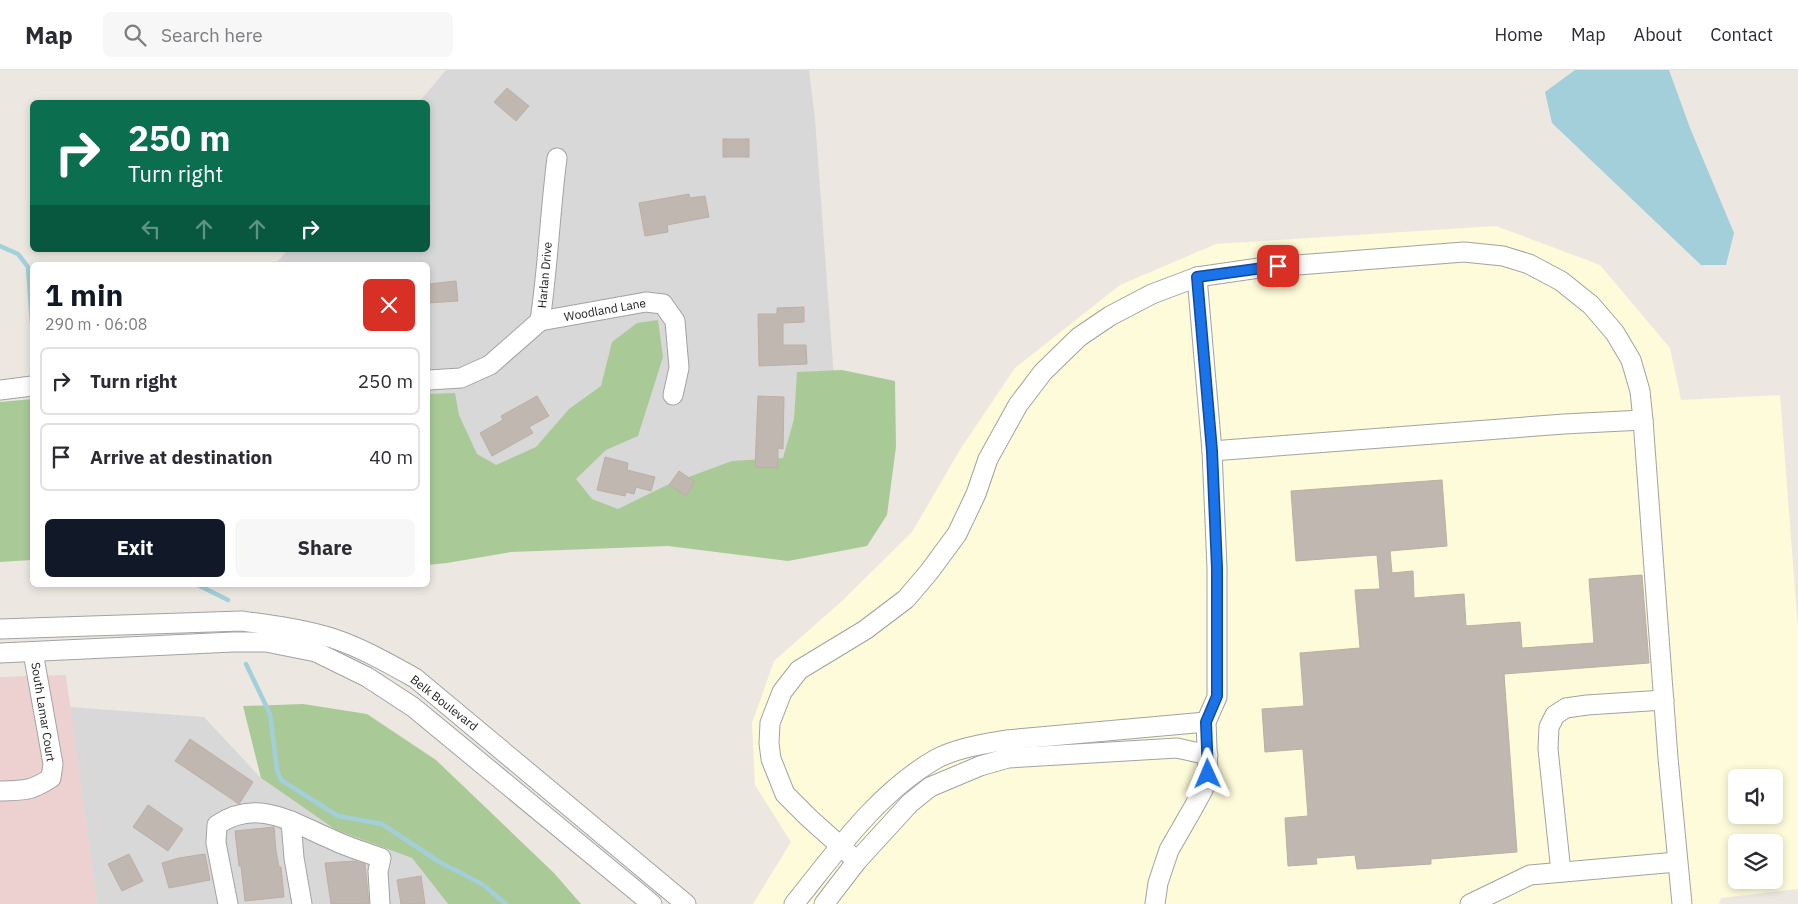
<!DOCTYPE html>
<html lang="en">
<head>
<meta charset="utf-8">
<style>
  body { margin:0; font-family:"IBM Plex Sans",sans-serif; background:#f7f7f7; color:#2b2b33; height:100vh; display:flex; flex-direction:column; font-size:19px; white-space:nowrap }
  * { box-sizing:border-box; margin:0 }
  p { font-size:16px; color:#7c7c81 }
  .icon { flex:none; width:28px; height:28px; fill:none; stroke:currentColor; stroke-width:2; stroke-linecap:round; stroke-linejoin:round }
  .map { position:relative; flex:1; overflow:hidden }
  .details { position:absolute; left:30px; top:192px; width:400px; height:325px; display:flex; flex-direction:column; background:#fff; border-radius:8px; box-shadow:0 2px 8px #0003 }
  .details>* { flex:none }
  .top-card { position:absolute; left:30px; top:30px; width:400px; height:152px; border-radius:8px; box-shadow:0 2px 8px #0003; background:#0b6e4f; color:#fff; overflow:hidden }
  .buttons { position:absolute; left:1728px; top:699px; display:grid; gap:10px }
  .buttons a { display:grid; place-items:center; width:55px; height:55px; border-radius:8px; background:#fff; box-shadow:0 2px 8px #0003; font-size:25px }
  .pin { position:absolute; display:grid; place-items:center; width:42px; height:42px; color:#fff; margin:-21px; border-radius:10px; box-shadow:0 2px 8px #0006 }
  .me { position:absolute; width:55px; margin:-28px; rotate:359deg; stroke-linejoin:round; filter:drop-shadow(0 0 4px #0008) }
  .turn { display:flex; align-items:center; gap:18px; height:105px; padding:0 15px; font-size:22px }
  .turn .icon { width:65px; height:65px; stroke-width:2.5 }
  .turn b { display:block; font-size:35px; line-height:42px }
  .lanes { display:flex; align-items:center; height:48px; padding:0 15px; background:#0003; justify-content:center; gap:25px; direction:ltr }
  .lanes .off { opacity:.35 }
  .round { display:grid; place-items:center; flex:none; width:52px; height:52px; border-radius:8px; background:#f7f7f7 }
  .summary { display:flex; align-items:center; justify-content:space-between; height:85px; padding:0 15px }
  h1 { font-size:30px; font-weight:800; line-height:38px; color:#111827 }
  .primary-button { display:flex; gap:10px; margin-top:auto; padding:10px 15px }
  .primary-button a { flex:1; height:58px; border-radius:8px; background:#111827; color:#fff; font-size:20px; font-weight:800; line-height:58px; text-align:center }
  .primary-button a+a { background:#f7f7f7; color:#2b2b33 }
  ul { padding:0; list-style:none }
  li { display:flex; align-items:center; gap:15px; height:68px; margin:0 10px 8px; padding:0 5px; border:2px solid #e1e1e2; border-radius:8px }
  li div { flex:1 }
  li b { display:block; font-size:19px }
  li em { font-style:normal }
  header { display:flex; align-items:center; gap:30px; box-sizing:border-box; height:70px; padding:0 25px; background:#fff; border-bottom:1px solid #e1e1e2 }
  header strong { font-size:24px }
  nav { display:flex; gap:28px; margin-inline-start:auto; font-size:18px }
  .search { width:350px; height:45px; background:#f7f7f7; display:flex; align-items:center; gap:12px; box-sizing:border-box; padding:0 18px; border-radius:8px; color:#7c7c81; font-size:19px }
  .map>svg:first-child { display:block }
</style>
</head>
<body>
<header>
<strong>Map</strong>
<div class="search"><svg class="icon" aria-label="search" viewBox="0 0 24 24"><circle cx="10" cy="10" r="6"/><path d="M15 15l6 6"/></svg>Search here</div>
<nav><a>Home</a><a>Map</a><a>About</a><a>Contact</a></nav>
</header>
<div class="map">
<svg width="1798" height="834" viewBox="0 0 1798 834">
  <rect width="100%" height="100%" fill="#ece8e1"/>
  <!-- residential -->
  <g fill="#d9d8d8">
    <polygon points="446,0 809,0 815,49 836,335 826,411 428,470 428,195 274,195 288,180 428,180 428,32 419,32"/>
    <polygon points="70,637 204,647 261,708 336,760 412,788 448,834 97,834"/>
  </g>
  <!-- commercial -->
  <polygon fill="#edd0d0" points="66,605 97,834 0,834 0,607"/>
  <!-- education -->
  <path fill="#fdfbd9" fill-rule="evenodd" d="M 1496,156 L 1600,195 L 1670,278 L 1681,330 L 1780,325 L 1798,559 L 1798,819 L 1721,828 L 1719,834 L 753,834 L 791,772 L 755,715 L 752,653 L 774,591 L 842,531 L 912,462 L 961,378 L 1015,298 L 1120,215 L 1216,174 ZM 1736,708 L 1774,708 L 1774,745 L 1736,745 ZM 1736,772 L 1774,772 L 1774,810 L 1736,810 Z"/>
  <!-- forest -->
  <g fill="#a9ca97">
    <polygon points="658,250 663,287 638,366 606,380 576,409 592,429 618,439 667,415 732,391 783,388 794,349 797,302 842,300 895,311 896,377 887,445 867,476 788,491 668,476 511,482 447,493 428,495 428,324 455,323 459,345 477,384 496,395 536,377 569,339 601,316 612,272 637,253"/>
    <polygon points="32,329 32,490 0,492 0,332"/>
    <polygon points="303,634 367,644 436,690 554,803 581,834 448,834 412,788 336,760 261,708 243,636"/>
  </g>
  <!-- water -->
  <polygon fill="#a2cfd9" points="1575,0 1669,0 1690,58 1734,163 1726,195 1701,195 1552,53 1545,22"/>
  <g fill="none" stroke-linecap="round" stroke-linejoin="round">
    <!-- stream -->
    <g stroke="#a2cfd9" stroke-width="4.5">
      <polyline points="0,176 18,184 28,197 32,253"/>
      <polyline points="198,515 228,530"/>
      <polyline points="246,594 270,644 277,700 281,710 338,746 382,754 441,793 482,814 506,834"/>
    </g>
  </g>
  <!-- building -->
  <g fill="#c0b7b1" stroke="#bdaea4">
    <polygon points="507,18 529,36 516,51 494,32"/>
    <rect x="723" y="69" width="26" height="18"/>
    <polygon points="689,124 690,128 705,126 709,147 667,155 668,162 645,166 639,133"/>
    <polygon points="456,211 458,231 428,233 428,214"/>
    <polygon points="804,237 804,252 783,253 783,275 806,275 807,294 759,296 758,244 777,244 777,238"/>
    <polygon points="537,326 549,346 529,357 533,363 492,386 480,363 503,350 501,346"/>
    <polygon points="758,326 784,327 783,379 778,378 778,398 755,397"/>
    <polygon points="605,387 628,393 627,400 655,407 651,421 636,417 634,424 626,422 625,426 597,420"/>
    <polygon points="679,401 695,412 686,426 669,415"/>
    <polygon points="1442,410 1447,476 1390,481 1392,503 1413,501 1414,528 1464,524 1466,556 1520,552 1522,578 1594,573 1589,509 1642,505 1649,593 1504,604 1517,782 1431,789 1431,794 1357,799 1355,785 1316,788 1317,794 1288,796 1285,748 1308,746 1303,679 1265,682 1262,639 1304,636 1300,583 1360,578 1355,520 1380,519 1377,485 1296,491 1291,421"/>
    <polygon points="190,669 253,712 239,734 175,691"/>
    <polygon points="148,735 183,759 168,781 133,757"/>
    <polygon points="274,757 276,781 279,797 281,797 284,827 245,831 241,796 239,796 235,761"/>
    <polygon points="129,784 143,811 122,821 108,794"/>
    <polygon points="205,784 210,810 169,818 162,793 179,788"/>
    <polygon points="354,791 365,794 369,834 331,834 325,793"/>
    <polygon points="421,806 425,834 401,834 397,810"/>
  </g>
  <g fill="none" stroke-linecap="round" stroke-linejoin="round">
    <!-- minor casing -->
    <g stroke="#a2a2a2" stroke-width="21">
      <g id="minor">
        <polyline points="540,251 646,232 663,234 675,251 679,298 673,325"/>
        <path d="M 428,310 L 461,308 L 490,295 L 540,251 C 548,197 550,142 557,88"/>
        <polyline points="0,320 32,316"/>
        <polyline points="1212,381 1564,354 1643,350"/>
        <path d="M 0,559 L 242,551 C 272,555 303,559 332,568 C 362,578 388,593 415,608 L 686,834"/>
        <polyline points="0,583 233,572 266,572 316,582 367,607 413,637 652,834"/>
        <path d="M 0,721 C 25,720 29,722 51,708 L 53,694 L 33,582"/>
        <polyline points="291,751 294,788 302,834"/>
        <polyline points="857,791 809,748 785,724 771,689 769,673 770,653 782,622 799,600 865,560 906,529 929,502 957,464 976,424 988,389 1018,335 1043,302 1079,267 1110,246 1152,224 1197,207 1259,198 1464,182 1503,186 1529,194 1561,211 1591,235 1615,263 1631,290 1640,321 1643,350 1668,688 1682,834"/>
        <polyline points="1561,802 1548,679 1549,657 1555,645 1566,638 1587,635 1664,630"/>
        <path d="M 228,834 L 216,773 L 217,755 C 257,727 293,753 331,769 C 347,777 365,782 381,788 L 378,801 L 380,834"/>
        <path d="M 794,834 C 836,782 877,723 936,689 C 956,678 984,674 1006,670 L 1206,652"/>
        <polyline points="824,834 857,791 910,733 930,717 980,696 1008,688 1177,678 1208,685"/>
        <polyline points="1155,834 1158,813 1169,780 1192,740 1203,720 1208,704 1206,652 1217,627 1217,498 1212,381 1197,207"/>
        <polyline points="1470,834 1530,805 1677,792"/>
      </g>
    </g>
    <!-- minor -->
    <use href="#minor" stroke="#fff" stroke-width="19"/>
  </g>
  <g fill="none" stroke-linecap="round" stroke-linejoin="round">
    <!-- route casing -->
    <g stroke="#114b97" stroke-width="12">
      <polyline id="route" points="1208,704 1206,652 1217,626 1217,498 1212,381 1197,207 1278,196"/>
    </g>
    <!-- route -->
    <use href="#route" stroke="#1a73e8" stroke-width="9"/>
  </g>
  <g text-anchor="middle" stroke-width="4" stroke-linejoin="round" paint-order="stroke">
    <!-- street labels -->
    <g font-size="12" fill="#1b1b1b" stroke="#fff">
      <text transform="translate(545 205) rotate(-85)" y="4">Harlan Drive</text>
      <text transform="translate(605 240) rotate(-10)" y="4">Woodland Lane</text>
      <text transform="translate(444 633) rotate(38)" y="4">Belk Boulevard</text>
      <text transform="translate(43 642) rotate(81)" y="4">South Lamar Court</text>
    </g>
  </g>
</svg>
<div class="buttons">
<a><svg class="icon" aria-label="sound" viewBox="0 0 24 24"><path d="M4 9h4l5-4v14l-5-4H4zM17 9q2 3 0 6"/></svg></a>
<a><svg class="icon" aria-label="layers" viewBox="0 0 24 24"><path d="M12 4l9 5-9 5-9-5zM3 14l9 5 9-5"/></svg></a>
</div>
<div class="pin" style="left:1278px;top:196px;background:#d93025"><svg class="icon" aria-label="arrive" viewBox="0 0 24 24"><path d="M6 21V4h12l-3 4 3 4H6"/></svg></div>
<svg class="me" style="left:1208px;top:704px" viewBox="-20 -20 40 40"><path d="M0-17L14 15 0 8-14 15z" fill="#1a73e8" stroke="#fff" stroke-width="4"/></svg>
<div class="top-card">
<div class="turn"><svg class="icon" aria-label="right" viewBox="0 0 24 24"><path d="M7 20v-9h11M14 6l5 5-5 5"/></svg><div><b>250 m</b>Turn right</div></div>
<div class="lanes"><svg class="icon off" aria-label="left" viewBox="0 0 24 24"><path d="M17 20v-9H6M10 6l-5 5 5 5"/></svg><svg class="icon off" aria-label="ahead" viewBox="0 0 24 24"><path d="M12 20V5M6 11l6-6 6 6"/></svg><svg class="icon off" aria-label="ahead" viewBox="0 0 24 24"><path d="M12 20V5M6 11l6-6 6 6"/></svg><svg class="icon" aria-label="right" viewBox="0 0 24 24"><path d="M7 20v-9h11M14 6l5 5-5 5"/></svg></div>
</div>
<section class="details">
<div class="summary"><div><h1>1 min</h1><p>290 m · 06:08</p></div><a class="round" style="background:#d93025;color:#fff"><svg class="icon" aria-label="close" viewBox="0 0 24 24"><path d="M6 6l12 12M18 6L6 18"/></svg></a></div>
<ul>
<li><svg class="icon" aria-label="right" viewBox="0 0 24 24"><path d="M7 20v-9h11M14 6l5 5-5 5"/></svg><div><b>Turn right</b></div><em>250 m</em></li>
<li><svg class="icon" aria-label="arrive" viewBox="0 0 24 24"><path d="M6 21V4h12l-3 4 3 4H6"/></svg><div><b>Arrive at destination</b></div><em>40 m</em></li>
</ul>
<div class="primary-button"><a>Exit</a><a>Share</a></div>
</section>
</div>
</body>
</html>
